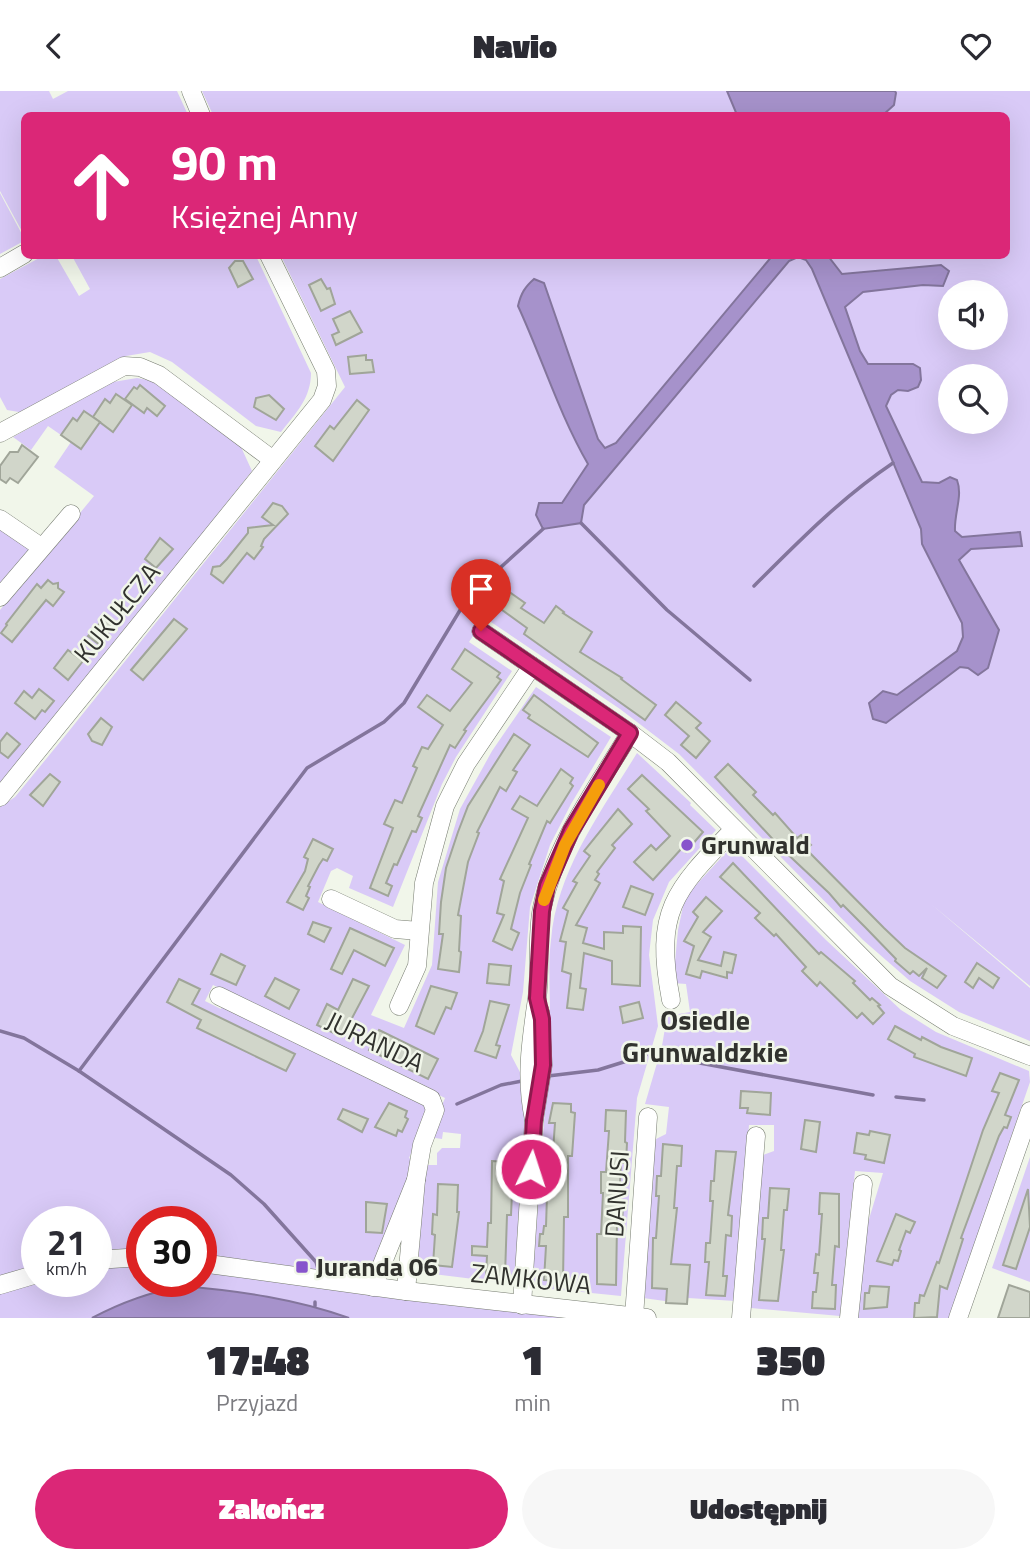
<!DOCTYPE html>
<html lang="pl">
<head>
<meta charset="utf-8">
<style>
  body { margin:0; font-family:"Titillium Web",sans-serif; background:#f7f7f7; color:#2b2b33; height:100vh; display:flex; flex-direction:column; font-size:26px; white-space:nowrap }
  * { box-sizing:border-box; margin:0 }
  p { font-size:23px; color:#7c7c81 }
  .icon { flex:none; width:38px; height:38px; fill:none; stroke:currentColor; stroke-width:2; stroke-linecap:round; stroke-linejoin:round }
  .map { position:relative; height:1227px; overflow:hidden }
  .sheet { display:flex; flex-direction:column; background:#fff; flex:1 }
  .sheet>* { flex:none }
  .guide { position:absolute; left:21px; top:21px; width:989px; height:147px; border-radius:10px; box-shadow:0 7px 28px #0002; background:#db2777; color:#fff; overflow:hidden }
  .controls { position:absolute; left:938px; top:189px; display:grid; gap:14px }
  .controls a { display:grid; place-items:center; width:70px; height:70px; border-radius:50%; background:#fff; box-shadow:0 7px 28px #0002; font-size:35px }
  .speed { position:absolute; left:21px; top:1115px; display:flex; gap:14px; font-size:35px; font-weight:700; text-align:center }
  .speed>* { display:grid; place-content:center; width:91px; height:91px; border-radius:50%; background:#fff; box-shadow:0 7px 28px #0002; line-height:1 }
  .speed small { font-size:18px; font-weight:400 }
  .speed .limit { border:10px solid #d22; background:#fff; color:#111 }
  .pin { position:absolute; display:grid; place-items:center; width:60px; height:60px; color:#fff; margin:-72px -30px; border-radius:50% 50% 50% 0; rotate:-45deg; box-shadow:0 0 7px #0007 }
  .pin .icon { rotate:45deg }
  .me { position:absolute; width:77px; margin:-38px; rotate:4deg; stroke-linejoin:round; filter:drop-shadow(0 0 5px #0008) }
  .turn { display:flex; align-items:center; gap:24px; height:147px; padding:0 35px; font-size:32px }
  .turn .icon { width:91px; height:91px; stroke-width:2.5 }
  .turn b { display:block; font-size:49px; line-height:60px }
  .eta { display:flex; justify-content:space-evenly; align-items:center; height:119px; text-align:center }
  .eta b { font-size:42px; font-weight:800; line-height:49px }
  .button { display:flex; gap:14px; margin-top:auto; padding:14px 35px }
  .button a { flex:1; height:80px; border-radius:42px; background:#db2777; color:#fff; font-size:28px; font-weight:800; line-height:80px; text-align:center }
  .button a+a { background:#f7f7f7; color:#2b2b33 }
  header { display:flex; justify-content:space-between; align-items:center; height:91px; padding:0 35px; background:#fff; font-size:32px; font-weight:800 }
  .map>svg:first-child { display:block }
</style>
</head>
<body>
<header><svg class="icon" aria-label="back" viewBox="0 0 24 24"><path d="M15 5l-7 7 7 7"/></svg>Navio<svg class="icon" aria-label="heart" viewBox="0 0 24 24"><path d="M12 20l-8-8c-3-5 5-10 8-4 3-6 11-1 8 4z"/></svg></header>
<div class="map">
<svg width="1030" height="1227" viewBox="0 0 1030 1227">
  <rect width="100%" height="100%" fill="#f1f6ea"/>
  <!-- green -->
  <g fill="#d9caf7" fill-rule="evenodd">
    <polygon points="0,0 49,0 53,8 68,0 177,0 188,24 24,24 24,144 0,100"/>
    <path d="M 202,0 L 1030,0 L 1030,895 L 931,813 L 1030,897 L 1030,950 L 959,921 L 910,890 L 863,849 L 679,663 L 620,618 L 485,527 L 469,551 L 512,580 L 456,666 L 442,693 L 393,816 L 349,797 L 353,785 L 337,777 L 331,780 L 318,811 L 405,854 L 371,924 L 404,937 L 432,874 L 438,791 L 460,718 L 492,660 L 536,596 L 611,646 L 571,713 L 550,754 L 530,816 L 523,901 L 511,964 L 523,987 L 525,1038 L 514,1193 L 417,1181 L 426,1074 L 437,1074 L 437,1062 L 442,1057 L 460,1057 L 461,1043 L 443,1041 L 442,1048 L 429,1046 L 445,1007 L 213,894 L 205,910 L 221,918 L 223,915 L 429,1017 L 409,1067 L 415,1070 L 372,1176 L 327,1172 L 325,1182 L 588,1227 L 0,1227 L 0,716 L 15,706 L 69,640 L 345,296 L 281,165 L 1006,164 L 1006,24 L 213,24 ZM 950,201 L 996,201 L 996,247 L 950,247 ZM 950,285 L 996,285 L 996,331 L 950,331 ZM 37,1130 L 96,1130 L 96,1190 L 37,1190 ZM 142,1130 L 201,1130 L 201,1190 L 142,1190 Z"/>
    <polygon points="0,102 24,147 24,150 0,163"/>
    <path d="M 43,165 L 56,165 L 79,205 L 90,198 L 72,165 L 256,165 L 311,282 C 311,307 296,322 281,341 L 256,335 L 172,271 L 150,261 L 126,265 L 25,322 L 7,319 L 0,306 L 0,188 Z"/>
    <polygon points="137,287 153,290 241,356 252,380 0,696 0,519 94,405 54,376 71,351 48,335 31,359 13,346 113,291"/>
    <polygon points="0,437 31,458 0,496"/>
    <path d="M 637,662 L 691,712 L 690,714 L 716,739 L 669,791 L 653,829 L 649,864 L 658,935 L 637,1007 L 621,1205 L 532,1196 L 547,990 L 547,920 L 550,919 C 550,896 548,872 551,849 C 557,779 601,721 637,662 Z"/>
    <polygon points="732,755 826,849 901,919 936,941 1029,980 1030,991 949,1227 856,1227 866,1138 883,1082 855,1080 840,1225 751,1217 763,1064 774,1060 774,1034 749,1034 735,1210 688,1207 687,1213 643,1207 654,1049 666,1043 669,1016 645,1013 662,955 667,925 690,921 686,893 673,892 678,839 685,806"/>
    <polygon points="1030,1066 1030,1191 992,1177"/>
  </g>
  <!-- water -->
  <g fill="#a692cb" stroke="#83759c" stroke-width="2">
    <polygon points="727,0 895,0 896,2 894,14 883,24 737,24"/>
    <path d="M 773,164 L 828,165 L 842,183 L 941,174 L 949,180 L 943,195 L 923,194 L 863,201 L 845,216 L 860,260 L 868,273 L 913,273 L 920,277 L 921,289 L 918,296 L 908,300 L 898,299 L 891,304 L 886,315 L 922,391 L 939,392 L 950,386 L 957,389 C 963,405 954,422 955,440 L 962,446 L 1020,441 L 1022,455 L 971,458 L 959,469 L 999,539 L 988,577 L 978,584 L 968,577 L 960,576 L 886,632 L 873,628 L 869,612 L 883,600 L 897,604 L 957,560 L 963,546 L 962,532 L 922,453 L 921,438 L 812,178 L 806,169 L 798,166 L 789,170 L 584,414 L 581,432 L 543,438 L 536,424 L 539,412 L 562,412 L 588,373 C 559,323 542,267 518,215 C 521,202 525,196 534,188 L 544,192 L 598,348 L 605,357 L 616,352 Z"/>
    <path d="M 183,1195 C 240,1200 296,1208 349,1227 L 92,1227 C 122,1211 150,1201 183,1195 Z"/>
  </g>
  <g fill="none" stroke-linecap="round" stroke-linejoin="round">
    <!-- stream -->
    <g stroke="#83759c" stroke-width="3.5">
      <polyline points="581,432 667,519 750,589"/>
      <path d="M 754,495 C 798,451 841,407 893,372"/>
      <polyline points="0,940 24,947 79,980 231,1084 264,1113 316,1171 318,1178"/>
      <polyline points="662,965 873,1004"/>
      <polyline points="79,980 307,677 384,631 404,612 468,506 543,438"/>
      <polyline points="548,985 598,979 646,964"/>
      <polyline points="896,1006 924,1009"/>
      <polyline points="457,1013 501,994 522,990"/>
      <polyline points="315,1215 315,1211"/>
    </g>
  </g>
  <!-- building -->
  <g fill="#d1d6ca" stroke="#a0a599" stroke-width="2">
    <polygon points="235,170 243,170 253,188 238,196 229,177"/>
    <polygon points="321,188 327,198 330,197 335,213 321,220 309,194"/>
    <polygon points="350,220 362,241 336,254 332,244 339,241 333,228"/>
    <polygon points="366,264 366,269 372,269 374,281 350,283 348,266"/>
    <polygon points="140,294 165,315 157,325 147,317 144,322 125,308 134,296 137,298"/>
    <polygon points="116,303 132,314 113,341 93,326 105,308 110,312"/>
    <polygon points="269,304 284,318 276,329 254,316 256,307"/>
    <polygon points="357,309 369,319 333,370 315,355 330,335 334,338"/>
    <polygon points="84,320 100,331 81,358 61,344 73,327 77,330"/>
    <polygon points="22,354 38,366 18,392 10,387 6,392 0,388 0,375 10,361 18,361"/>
    <polygon points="273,412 282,415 288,423 264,448 261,455 263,456 254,468 247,462 223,492 211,483 213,476 220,475 227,468 248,442 248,437 273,434 262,426"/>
    <polygon points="160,447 173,458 156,477 145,468"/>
    <polygon points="48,489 53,493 58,492 58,497 64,501 53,515 46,509 12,551 1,542 7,534 6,533 37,493 41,497"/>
    <polygon points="508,500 525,512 521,517 544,532 556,515 564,521 563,522 592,541 580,561 622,587 621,588 656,614 645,629 524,543 527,537 498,516"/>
    <polygon points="107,524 116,531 100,554 88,545"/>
    <polygon points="174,528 187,538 143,589 131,579"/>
    <polygon points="465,558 500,582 497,586 501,589 464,639 466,640 455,657 450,654 418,725 422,727 416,741 412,740 397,774 394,773 386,792 392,795 388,805 370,797 393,737 384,733 395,709 402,712 417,677 413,675 422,656 428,658 443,634 418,616 427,604 450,620 472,592 452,578"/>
    <polygon points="68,559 83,570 68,589 54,577"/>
    <polygon points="39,598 54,610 45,621 42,619 35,628 15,612 24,600 32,607"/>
    <polygon points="534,604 598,652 588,666 528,627 530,624 523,619"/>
    <polygon points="676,611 701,632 696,637 710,650 696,667 681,654 689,645 665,624"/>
    <polygon points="101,627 112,636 102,654 92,650 88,643"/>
    <polygon points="7,642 20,653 8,667 0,661 0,651"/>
    <polygon points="514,643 530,654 513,679 517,681 506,700 500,696 477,741 479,742 468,771 458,824 461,825 459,860 461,861 459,881 438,878 443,843 439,843 441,811 446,777 458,741 468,715"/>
    <polygon points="728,673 756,701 753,704 773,724 775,722 797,747 801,744 811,754 806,758 884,837 905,857 946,885 937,897 922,887 927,877 919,885 913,880 910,883 895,870 896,868 865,836 843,814 841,816 829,802 781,757 715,686"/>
    <polygon points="561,678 573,687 570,692 573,695 550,732 547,730 529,773 531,774 520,802 511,838 519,842 512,859 493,850 504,824 497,822 504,790 500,788 528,727 512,718 520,705 537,715"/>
    <polygon points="50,683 60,691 43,715 30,704"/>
    <polygon points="642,684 703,741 686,761 682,757 653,789 634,771 651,754 656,759 670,745 646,720 649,718 628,698"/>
    <polygon points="618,718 632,733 612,754 615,757 597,781 599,783 595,789 600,792 576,834 587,837 583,852 604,858 604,841 623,842 623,835 641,836 640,895 612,893 612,870 584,862 580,897 586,898 583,919 567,917 571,883 562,880 566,851 560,850 568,820 563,817 577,792 573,790 590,765 584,760"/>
    <polygon points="313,748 333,758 327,770 323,768 319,774 308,795 310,796 306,805 309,807 303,819 287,811 305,780 308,768 304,766"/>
    <polygon points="733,772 819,863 821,861 855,890 853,892 870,909 872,907 880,914 878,915 884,922 873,933 862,922 857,927 820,891 817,895 802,880 806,876 776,843 774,845 755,827 760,822 720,786"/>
    <polygon points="631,795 653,803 645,824 623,816"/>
    <polygon points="706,806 722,820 703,841 711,846 698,869 721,875 724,861 736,864 732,882 727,881 727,887 702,880 700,887 686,883 694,855 684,850 698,826 693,821"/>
    <polygon points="313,831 331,837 324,851 308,843"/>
    <polygon points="350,837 394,857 385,875 354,859 342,883 331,878"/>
    <polygon points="221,863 245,875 236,894 211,883"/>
    <polygon points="977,872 999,887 993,897 979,887 973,897 965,891"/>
    <polygon points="489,873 511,875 509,894 487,892"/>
    <polygon points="275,887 299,899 289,918 265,905"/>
    <polygon points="179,888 200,898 192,913 295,963 286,980 197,937 201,929 167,911"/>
    <polygon points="353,888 369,895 342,946 317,934 327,913 338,919"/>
    <polygon points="431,895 457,902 451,918 446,916 434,943 416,935"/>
    <polygon points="490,910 509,914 496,954 500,955 496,967 475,960 483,940"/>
    <polygon points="639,911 643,927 623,932 620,916"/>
    <polygon points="895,935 921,949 922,946 941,956 972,967 966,985 914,966 915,963 888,948"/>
    <polygon points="379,939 438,968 428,988 369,959"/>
    <polygon points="1000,982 1019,989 1005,1024 1011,1026 1007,1037 1004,1036 999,1045 984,1085 961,1147 963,1148 947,1198 940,1195 937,1226 914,1227 915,1212 919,1212 920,1204 924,1205 937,1171 939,1172 983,1039 999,1002 992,1000"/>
    <polygon points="741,1000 771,1002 770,1024 747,1022 748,1017 740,1017"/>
    <polygon points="389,1012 407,1020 405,1026 408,1028 402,1041 398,1039 396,1045 375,1036"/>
    <polygon points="553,1012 571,1013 571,1021 575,1022 572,1065 568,1065 568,1126 564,1126 563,1190 544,1189 546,1155 539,1155 540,1143 543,1143 544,1135 546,1135 548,1074 552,1074 555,1032 549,1032"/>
    <polygon points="343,1018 368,1028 362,1041 338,1028"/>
    <polygon points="606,1019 626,1020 625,1051 627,1052 626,1072 621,1072 619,1113 623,1113 622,1135 617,1134 616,1194 597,1193 597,1143 601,1143 603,1102 601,1102 601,1081 606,1081 609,1040 605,1040"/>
    <polygon points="805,1029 820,1031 816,1061 801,1058"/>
    <polygon points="870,1040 890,1044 884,1072 865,1068 866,1064 854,1062 857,1042 869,1044"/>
    <polygon points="663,1053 682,1055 681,1075 677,1075 674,1117 677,1117 671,1173 690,1174 687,1213 666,1212 667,1198 652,1197 653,1147 656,1147 659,1105 656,1105 657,1085 661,1085"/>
    <polygon points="716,1060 736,1061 728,1124 732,1125 731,1145 726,1144 723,1185 727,1185 725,1205 706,1204 709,1171 705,1171 706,1152 710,1152 713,1110 710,1110 711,1090 714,1090"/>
    <polygon points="492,1070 511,1071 510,1102 512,1102 511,1124 507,1124 505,1185 486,1184 487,1165 472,1164 472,1155 487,1156 488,1132 491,1132"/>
    <polygon points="438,1093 458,1094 457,1121 459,1121 452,1176 433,1174 435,1144 432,1143 433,1123 437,1124"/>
    <polygon points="770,1097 789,1098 787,1119 784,1119 781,1159 784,1159 778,1210 759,1209 765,1148 762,1148 763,1127 768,1127"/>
    <polygon points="1028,1098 1030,1136 1016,1178 1003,1174"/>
    <polygon points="820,1102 839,1103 839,1156 835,1155 832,1194 836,1194 835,1218 812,1217 813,1201 816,1201 818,1182 814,1182 816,1163 819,1164 822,1123 819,1123"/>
    <polygon points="366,1111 387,1113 382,1142 366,1141"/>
    <polygon points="896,1123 915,1131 910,1142 906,1140 899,1159 901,1160 898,1170 894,1169 892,1174 877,1170"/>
    <polygon points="1009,1194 1030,1201 1030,1227 998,1227"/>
    <polygon points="870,1195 889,1196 887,1216 864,1218 865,1202 869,1202"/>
  </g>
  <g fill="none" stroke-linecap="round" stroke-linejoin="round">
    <!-- minor casing -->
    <g stroke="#767b70" stroke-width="19">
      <g id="minor">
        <polyline points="191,0 201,24"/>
        <polyline points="0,177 24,163"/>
        <polyline points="0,342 124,275 140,276 159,284 273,369"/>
        <polyline points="0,428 41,456"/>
        <polyline points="0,506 71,423"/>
        <polyline points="481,540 630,642 668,671 890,895 953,935 1030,965"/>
        <polyline points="0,706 322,309 327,295 326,280 269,164"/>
        <polyline points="331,808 395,838 419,840"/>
        <polyline points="219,905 431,1008 435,1019 422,1054 416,1089"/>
        <path d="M 671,909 C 654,820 674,800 734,738"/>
        <polyline points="399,915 417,875 424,792 445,715 466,673 532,575"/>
        <path d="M 534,1029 C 525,986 531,950 537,908 C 541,878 536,847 542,817 C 555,753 597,697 630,642"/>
        <polyline points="96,1169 142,1166"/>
        <polyline points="201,1172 406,1200 647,1227"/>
        <polyline points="0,1194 37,1183"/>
        <polyline points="373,1196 416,1089 406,1200"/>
        <polyline points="522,1214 534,1029 543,974 540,920"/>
        <polyline points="634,1226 648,1026"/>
        <polyline points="741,1227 756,1045"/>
        <polyline points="849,1227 863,1093"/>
        <polyline points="958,1227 1030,1020"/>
      </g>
    </g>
    <!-- minor -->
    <use href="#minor" stroke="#fff" stroke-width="18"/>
  </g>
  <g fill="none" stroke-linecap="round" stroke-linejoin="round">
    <!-- route casing -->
    <g stroke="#8e194d" stroke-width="18">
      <polyline id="route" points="481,540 630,642 571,740 547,795 542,820 537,907 542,928 543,974 534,1029 531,1078"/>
    </g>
    <!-- route -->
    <use href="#route" stroke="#db2777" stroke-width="12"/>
    <!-- slow -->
    <polyline stroke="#f59e0b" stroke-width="12" points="544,809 565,754 599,694"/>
  </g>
  <!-- markers -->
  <g fill="#8754cc" stroke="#f1f6ea" stroke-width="2.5">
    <circle cx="687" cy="754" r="7"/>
    <rect x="295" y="1169" width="14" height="14" rx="3.5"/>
  </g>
  <g text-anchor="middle" stroke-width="5" stroke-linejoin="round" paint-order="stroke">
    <!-- street labels -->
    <g font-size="26" fill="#31322e" stroke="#f1f6ea">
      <text transform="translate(117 522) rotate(-51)" y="9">KUKUŁCZA</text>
      <text transform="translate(375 951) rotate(26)" y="9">JURANDA</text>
      <text transform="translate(617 1103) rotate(-86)" y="9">DANUSI</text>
      <text transform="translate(531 1188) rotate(6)" y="9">ZAMKOWA</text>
    </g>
    <!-- poi labels -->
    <g font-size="26" font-weight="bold" fill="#31322e" stroke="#f1f6ea" text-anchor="start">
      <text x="701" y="763">Grunwald</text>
      <text x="316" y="1185">Juranda 06</text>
    </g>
    <!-- neighbourhood labels -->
    <g font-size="28" font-weight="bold" fill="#31322e" stroke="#f1f6ea">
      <text x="705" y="939">Osiedle<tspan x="705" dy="32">Grunwaldzkie</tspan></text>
    </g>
  </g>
</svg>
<div class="controls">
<a><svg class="icon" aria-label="sound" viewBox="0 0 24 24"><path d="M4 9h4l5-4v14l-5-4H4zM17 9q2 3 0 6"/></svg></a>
<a><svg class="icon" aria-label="search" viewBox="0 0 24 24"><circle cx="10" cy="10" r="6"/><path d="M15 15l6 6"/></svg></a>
</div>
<div class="speed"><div>21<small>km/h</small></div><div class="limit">30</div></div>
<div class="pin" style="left:481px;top:540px;background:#d93025"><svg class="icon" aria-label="arrive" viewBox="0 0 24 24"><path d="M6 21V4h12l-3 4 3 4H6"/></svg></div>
<svg class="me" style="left:531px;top:1078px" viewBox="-20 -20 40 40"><circle r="17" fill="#db2777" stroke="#fff" stroke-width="3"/><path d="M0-11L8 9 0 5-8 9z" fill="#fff"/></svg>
<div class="guide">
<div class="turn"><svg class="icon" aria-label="ahead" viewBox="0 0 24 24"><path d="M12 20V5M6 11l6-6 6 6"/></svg><div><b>90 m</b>Księżnej Anny</div></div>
</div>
</div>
<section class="sheet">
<div class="eta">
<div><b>17:48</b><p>Przyjazd</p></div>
<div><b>1</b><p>min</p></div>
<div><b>350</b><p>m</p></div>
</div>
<div class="button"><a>Zakończ</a><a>Udostępnij</a></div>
</section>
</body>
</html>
